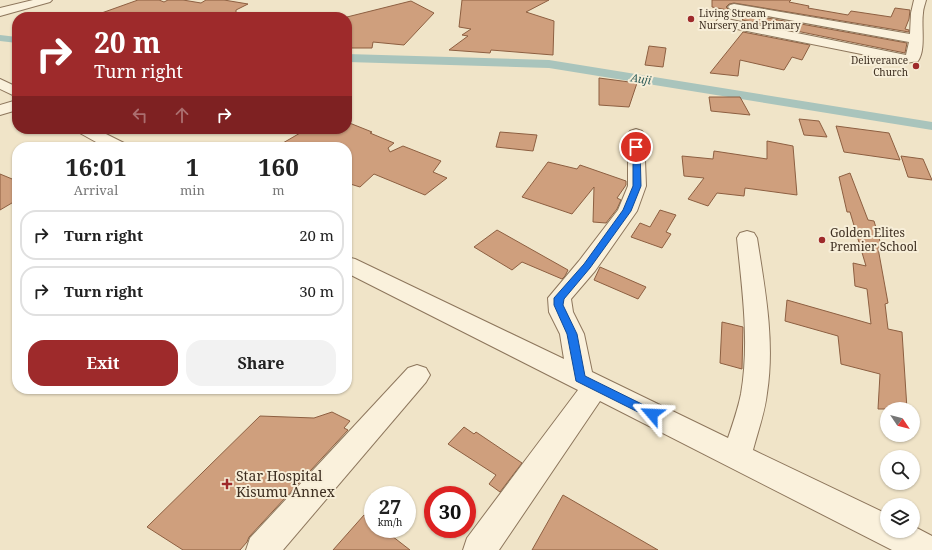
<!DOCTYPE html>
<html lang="en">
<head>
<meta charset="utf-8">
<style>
  body { margin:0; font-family:"Noto Serif",serif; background:#f2f2f2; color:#222; height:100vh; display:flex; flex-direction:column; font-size:15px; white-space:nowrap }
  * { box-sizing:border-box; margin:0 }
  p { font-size:13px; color:#767676 }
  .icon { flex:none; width:22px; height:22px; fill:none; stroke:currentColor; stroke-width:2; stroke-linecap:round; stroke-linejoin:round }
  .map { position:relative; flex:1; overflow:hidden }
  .drawer { position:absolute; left:12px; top:142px; width:340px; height:252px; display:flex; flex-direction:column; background:#fff; border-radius:16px; box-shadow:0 1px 3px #0004 }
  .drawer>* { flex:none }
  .guide { position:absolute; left:12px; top:12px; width:340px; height:122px; border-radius:16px; box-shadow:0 1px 3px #0004; background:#9e2a2b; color:#fff; overflow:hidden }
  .needle { width:26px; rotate:125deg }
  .tools { position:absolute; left:880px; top:402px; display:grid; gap:8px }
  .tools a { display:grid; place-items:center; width:40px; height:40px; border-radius:50%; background:#fff; box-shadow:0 1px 3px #0004; font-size:20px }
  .speed { position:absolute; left:364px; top:486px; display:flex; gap:8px; font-size:20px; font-weight:700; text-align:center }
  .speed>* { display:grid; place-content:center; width:52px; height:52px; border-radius:50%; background:#fff; box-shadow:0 1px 3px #0004; line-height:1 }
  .speed small { font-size:10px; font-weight:400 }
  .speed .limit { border:6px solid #d22; background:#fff; color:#111 }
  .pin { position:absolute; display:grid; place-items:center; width:34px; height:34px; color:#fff; margin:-17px; border:2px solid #fff; border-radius:50%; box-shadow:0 1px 4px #0007 }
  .me { position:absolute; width:44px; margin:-22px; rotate:296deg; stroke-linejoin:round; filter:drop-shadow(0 0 3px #0008) }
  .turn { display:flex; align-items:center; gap:14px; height:84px; padding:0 16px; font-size:18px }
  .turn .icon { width:52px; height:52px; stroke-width:2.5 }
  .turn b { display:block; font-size:28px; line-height:34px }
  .lanes { display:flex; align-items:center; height:38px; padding:0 16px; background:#0003; justify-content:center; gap:20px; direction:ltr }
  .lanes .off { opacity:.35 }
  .eta { display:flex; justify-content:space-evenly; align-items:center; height:68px; text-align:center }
  .eta b { font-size:24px; font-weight:700; line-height:28px }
  .action { display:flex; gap:8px; margin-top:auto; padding:8px 16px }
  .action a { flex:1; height:46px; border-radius:16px; background:#9e2a2b; color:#fff; font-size:16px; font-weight:700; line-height:46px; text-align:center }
  .action a+a { background:#f2f2f2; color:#222 }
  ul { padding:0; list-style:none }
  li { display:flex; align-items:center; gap:12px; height:50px; margin:0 8px 6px; padding:0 8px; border:2px solid #e0e0e0; border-radius:16px }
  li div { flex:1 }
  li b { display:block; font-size:15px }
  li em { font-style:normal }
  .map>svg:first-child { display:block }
</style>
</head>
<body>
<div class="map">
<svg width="932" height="550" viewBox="0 0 932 550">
  <rect width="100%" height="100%" fill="#f0e4c8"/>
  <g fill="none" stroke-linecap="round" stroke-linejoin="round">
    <!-- canal -->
    <g fill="#a9c4bc" fill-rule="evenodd">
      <polygon points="0,35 17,37 17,43 0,41"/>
      <polygon points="347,54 549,60 932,122 932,130 549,68 347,62"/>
    </g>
  </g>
  <!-- building -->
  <g fill="#cf9f7d" stroke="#8d5f41">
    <polygon points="138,0 159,0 164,2 168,0 183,0 201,3 206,0 224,0 248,4 236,10 236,17 97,17 96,15"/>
    <polygon points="462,0 549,0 526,12 554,21 553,55 491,50 490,53 449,50 468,36 462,35 471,29 459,27"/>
    <polygon points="712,0 791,0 789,2 809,6 808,8 848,15 851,11 891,17 895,8 910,10 909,19 905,29 909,30 909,32 734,3 729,4 726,7 729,10 733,11 712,7"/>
    <polygon points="411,1 434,13 404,45 373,42 372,48 347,48 347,17"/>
    <polygon points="734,12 907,43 905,53 742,20 748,15"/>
    <polygon points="743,32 810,45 802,60 792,57 784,70 740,60 738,76 710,73"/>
    <polygon points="649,46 666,48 663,67 645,65"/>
    <polygon points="599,78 637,83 629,107 599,105"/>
    <polygon points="709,97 740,97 750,115 711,111"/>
    <polygon points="799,119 819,121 827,137 804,135"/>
    <polygon points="347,122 372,132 370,133 394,143 388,148 390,152 403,146 441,161 433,172 447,178 425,195 374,174 360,187 347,183 347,147 276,147 307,129 322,129 328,131 332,129 347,129"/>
    <polygon points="836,126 889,133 900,160 844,152"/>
    <polygon points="500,132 537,135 533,151 496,147"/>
    <polygon points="767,141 793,146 797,195 745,188 744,196 717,193 708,206 688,199 704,178 684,176 682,156 713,159 714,151 767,159"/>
    <polygon points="901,156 923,159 932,180 908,177"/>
    <polygon points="548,162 577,169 580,165 626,181 626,185 617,198 621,200 617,209 606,223 593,222 594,187 572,214 522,197"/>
    <polygon points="850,173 868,220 874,221 882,248 878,248 888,303 885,304 888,329 902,332 907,409 878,409 880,374 841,364 838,336 785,321 787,300 871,324 867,289 855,286 853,263 866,266 850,212 847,212 839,177"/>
    <polygon points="0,174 17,181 17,200 0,210"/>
    <polygon points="660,210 676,215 666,232 671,234 662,248 631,237 640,223 650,227"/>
    <polygon points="497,230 568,270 565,276 562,279 522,262 512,270 474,247"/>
    <polygon points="600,267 646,287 638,299 594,280"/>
    <polygon points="722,322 743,327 742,369 720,363"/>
    <polygon points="332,412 350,421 344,428 348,430 249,537 247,542 240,550 183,550 147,527 260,416 314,418"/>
    <polygon points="464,427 474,434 476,432 522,463 500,492 489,484 496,475 448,444"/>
    <polygon points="563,495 658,550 532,550"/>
    <polygon points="364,515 373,521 373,529 383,529 410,550 333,550"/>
  </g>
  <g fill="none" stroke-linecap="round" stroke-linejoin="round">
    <!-- street casing -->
    <g stroke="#8d765c" stroke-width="2">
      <g id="street">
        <polygon points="33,0 52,0 50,2 0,16 0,8"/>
        <path d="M 914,0 L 926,0 C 925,4 923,9 923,13 C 921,26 926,50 918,61 L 906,63 L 722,26 L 718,25 L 716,22 L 718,19 L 722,18 L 906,55 L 909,42 L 734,10 L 730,9 L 728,7 L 730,5 L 734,4 L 910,34 L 911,13 Z"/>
        <polygon points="0,79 17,87 17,97 0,89"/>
        <polygon points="17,100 17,110 0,115 0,105"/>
        <polygon points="76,129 96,129 124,143 126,147 105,147 78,132"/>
        <path d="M 636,129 L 642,131 L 644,134 L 646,186 L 637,211 L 595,271 L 571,299 L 573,312 L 584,334 L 592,372 L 728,438 C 733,423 738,409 741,394 C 750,342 742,289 737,238 L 740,233 L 747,231 L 754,233 L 757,238 C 765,289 775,342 767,393 C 765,412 758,431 753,450 L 887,514 L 887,531 L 913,531 L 913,526 L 932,536 L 932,550 L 892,550 L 600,401 L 499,550 L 463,550 L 467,538 L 578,390 L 347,273 L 347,257 L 355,259 L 564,359 L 560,334 L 549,312 L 548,298 L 579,261 L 618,210 L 628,186 L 628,134 L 630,131 Z"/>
        <polygon points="417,365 426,368 430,375 426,382 283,550 246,550 250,538 408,368"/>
      </g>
    </g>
    <!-- street -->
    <use href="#street" fill="#faf1dc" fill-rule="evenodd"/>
  </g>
  <!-- route -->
  <polygon fill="#1a73e8" stroke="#114b97" points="636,145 640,147 641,186 631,211 590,268 564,299 563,305 577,334 585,376 656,411 658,414 656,418 652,419 576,381 567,334 554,305 554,298 584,264 623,210 633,186 633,147"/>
  <!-- markers -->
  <g fill="#9e2a2b" stroke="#f7eed8" stroke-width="1.5">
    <circle cx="691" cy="19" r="4"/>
    <circle cx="916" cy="66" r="4"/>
    <circle cx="822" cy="240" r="4"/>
    <path d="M225 478h4v4h4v4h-4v4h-4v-4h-4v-4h4z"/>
  </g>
  <g text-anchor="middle" stroke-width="4" stroke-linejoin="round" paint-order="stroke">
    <!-- far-poi labels -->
    <g font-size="10" fill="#3d2e20" stroke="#f7eed8" text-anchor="start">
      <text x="699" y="17">Living Stream<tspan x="699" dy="12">Nursery and Primary</tspan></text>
      <text x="908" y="64" text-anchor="end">Deliverance<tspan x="908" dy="12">Church</tspan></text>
    </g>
    <!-- far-water labels -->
    <g font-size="11" font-style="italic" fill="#2f5d5a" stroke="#f7eed8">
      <text transform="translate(641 79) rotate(9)" y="4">Auji</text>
    </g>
    <!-- poi labels -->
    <g font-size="12" fill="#3d2e20" stroke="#f7eed8" text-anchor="start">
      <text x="830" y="237">Golden Elites<tspan x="830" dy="14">Premier School</tspan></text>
    </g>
    <!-- near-poi labels -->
    <g font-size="14" fill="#3d2e20" stroke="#f7eed8" text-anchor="start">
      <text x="236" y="481">Star Hospital<tspan x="236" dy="16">Kisumu Annex</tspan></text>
    </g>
  </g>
</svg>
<div class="tools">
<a><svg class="needle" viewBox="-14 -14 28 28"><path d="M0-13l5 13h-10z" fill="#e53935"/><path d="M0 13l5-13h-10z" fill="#767676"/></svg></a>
<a><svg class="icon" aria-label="search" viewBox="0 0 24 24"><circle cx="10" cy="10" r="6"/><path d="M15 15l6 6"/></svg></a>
<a><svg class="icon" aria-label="layers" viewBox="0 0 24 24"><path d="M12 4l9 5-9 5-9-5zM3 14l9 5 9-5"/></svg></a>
</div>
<div class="speed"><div>27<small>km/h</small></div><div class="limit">30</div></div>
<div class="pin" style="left:636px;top:147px;background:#d93025"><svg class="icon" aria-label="arrive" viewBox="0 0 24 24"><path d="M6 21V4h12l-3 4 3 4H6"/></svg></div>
<svg class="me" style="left:652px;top:414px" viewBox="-20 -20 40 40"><path d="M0-17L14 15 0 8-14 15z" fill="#1a73e8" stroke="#fff" stroke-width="4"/></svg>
<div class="guide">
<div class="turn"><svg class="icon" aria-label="right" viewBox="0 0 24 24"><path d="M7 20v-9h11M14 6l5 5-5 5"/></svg><div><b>20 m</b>Turn right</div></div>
<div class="lanes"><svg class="icon off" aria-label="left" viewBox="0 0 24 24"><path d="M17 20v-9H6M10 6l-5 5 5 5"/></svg><svg class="icon off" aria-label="ahead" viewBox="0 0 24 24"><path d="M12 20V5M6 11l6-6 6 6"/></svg><svg class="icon" aria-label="right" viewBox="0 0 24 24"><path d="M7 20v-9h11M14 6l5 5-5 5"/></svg></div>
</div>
<section class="drawer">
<div class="eta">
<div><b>16:01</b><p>Arrival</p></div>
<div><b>1</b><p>min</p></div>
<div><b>160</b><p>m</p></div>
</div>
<ul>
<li><svg class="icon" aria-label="right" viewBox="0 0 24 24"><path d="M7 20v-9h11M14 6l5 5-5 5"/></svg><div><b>Turn right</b></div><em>20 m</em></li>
<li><svg class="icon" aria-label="right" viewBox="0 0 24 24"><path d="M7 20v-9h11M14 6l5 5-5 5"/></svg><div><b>Turn right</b></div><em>30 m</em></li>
</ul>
<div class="action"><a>Exit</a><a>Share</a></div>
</section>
</div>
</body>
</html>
